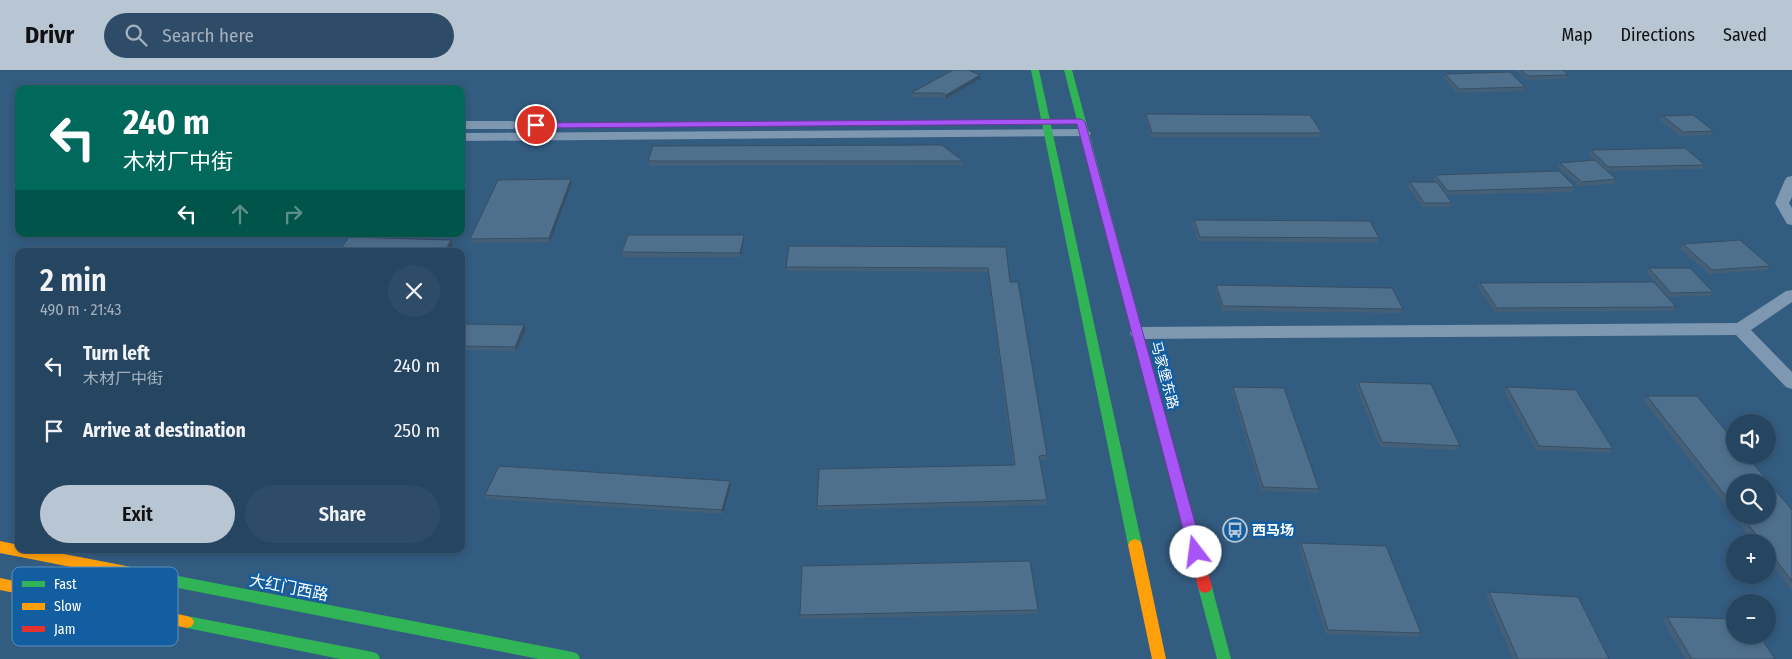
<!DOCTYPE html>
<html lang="en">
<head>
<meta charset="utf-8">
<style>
  body { margin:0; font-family:"Fira Sans Condensed","Noto Sans SC",sans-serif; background:#2e4c67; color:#f1f3f6; height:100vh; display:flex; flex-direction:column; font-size:19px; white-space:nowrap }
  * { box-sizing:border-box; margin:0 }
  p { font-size:16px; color:#a4b1bd }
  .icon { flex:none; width:28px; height:28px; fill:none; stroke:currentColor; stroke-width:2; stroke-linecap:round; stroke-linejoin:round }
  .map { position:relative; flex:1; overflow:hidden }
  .drawer { position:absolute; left:15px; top:178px; width:450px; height:305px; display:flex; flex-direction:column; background:#264561; border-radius:10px; box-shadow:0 2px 8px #0003,0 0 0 1px #425d76 }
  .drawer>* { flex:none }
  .hud { position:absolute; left:15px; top:15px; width:450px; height:152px; border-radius:10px; box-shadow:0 2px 8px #0003,0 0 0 1px #425d76; background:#00695c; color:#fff; overflow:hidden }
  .tools { position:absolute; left:1726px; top:344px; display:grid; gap:10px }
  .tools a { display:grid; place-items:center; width:50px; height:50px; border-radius:50%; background:#264561; box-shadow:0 2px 8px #0003,0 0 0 1px #425d76; font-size:25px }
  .pin { position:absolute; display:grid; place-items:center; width:42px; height:42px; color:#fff; margin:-21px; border:2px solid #fff; border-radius:50%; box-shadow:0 1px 5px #0007 }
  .me { position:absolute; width:55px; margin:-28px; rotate:345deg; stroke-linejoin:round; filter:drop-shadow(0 0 4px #0008) }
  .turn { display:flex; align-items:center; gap:18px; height:105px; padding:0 25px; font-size:22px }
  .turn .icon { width:65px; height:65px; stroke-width:2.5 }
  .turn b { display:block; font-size:35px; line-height:42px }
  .lanes { display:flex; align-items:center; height:48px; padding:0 25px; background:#0003; justify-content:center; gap:25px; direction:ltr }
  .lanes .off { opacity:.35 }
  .round { display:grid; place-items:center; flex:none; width:52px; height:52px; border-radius:26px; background:#2e4c67 }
  .summary { display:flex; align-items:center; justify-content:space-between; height:85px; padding:0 25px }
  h1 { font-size:30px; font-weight:600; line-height:38px }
  .button { display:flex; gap:10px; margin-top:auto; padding:10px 25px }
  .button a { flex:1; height:58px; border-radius:30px; background:#b8c6d3; color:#111; font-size:20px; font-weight:600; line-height:58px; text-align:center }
  .button a+a { background:#2e4c67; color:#f1f3f6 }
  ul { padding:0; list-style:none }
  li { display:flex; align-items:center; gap:15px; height:65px; padding:0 25px }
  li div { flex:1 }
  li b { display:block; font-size:19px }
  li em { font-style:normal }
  header { display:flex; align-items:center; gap:30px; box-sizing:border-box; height:70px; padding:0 25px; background:#b8c6d3; color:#111 }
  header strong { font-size:24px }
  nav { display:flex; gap:28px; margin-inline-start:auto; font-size:18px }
  .search { width:350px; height:45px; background:#2e4c67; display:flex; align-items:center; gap:12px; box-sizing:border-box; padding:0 18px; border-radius:28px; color:#a4b1bd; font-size:19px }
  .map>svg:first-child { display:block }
</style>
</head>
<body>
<header>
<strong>Drivr</strong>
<div class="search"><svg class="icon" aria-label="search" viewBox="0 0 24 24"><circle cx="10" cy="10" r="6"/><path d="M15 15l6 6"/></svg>Search here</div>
<nav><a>Map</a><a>Directions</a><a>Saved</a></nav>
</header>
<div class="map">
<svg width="1792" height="589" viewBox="0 0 1792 589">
  <rect width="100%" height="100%" fill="#335c81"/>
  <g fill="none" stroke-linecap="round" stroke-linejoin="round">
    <!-- street -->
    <g fill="#7f98b1" fill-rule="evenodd">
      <polygon points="461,51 513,51 520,55 513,59 461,59"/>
      <polygon points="1084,59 1091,63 1089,66 461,71 461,63"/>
      <polygon points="1792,106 1792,127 1789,133 1792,138 1792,155 1787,154 1775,133 1785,110 1787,107"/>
      <polygon points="1792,220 1792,232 1751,260 1792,302 1792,319 1786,317 1736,265 1138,269 1132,267 1130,263 1132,259 1138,257 1737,253 1786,221"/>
    </g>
    <!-- fast -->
    <g fill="#30b455" fill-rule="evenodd">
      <polygon points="1031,0 1039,0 1142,475 1140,479 1135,481 1130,479 1128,475"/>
      <polygon points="1064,0 1072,0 1172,371 1170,374 1162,374 1160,371"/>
      <polygon points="168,504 573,582 578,584 580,589 539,589 168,516 163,514 161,510 163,506"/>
      <polygon points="1205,511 1210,513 1212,517 1231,589 1217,589 1198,517 1200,513"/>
      <polygon points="187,546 373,582 378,584 380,589 340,589 187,558 182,556 180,552 182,548"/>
    </g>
    <!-- slow -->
    <g fill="#ff9f0a" fill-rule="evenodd">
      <polygon points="1135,469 1140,471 1142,475 1166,589 1152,589 1128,475 1130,471"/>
      <polygon points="0,471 19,475 19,479 38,479 168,504 173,506 175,510 173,514 168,516 0,483"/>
      <polygon points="0,508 187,546 192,548 194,552 192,556 187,558 0,520"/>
    </g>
    <!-- jam -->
    <polygon fill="#e5322d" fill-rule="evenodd" points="1166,366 1170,368 1172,371 1212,517 1210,521 1205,523 1200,521 1198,517 1160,371 1162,368"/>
  </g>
  <!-- wall -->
  <g fill="#446079" fill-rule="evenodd">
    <polygon points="1515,0 1563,0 1568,5 1566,9 1527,10"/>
    <polygon points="1445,4 1525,17 1523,21 1457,23 1443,7"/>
    <polygon points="980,9 945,29 942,27 911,27 911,23"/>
    <polygon points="1146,44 1322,63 1320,67 1152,67 1145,48"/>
    <polygon points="1663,46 1714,61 1711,65 1680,66 1660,50"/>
    <polygon points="1591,80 1705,95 1702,99 1607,101 1616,109 1614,114 1579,116 1558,97 1560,93 1594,90 1588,84"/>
    <polygon points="648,91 963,91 963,95 649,96"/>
    <polygon points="1435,105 1575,117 1572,122 1446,125 1452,133 1450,137 1422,137 1408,116 1410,112 1435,112 1433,109"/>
    <polygon points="571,109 572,113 550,172 472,173 470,169"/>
    <polygon points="1194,150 1379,168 1377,173 1198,171 1192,154"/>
    <polygon points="744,165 744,170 741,187 623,187 622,182"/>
    <polygon points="1683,174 1770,196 1767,200 1709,204 1680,179"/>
    <polygon points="1006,177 1010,212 1047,385 1046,390 1040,390 1047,430 1046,435 818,440 817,436 1013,395 988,202 787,201 786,197"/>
    <polygon points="1649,198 1713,222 1710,226 1668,227 1646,202"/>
    <polygon points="1480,213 1676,237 1673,241 1495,242 1478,217"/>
    <polygon points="1216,215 1403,239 1401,243 1222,241 1215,219"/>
    <polygon points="461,254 524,255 526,259 516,281 461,280"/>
    <polygon points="1358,312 1460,376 1457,380 1380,377 1356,316"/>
    <polygon points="1233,317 1319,419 1317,423 1261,421 1232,321"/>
    <polygon points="1507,317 1613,379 1609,383 1536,380 1504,321"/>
    <path d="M 1647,326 L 1792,440 L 1792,521 L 1768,489 L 1768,472 L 1754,472 L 1644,331 ZM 1735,412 L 1768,445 L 1735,445 Z"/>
    <polygon points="731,415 723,444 487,429 485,425"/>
    <polygon points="1301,473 1421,563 1418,567 1326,564 1299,478"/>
    <polygon points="1489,522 1609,589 1513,589 1486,526"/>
    <polygon points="1038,540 1037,544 800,549 800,545"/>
    <polygon points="1667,547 1775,589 1685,589 1663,551"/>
  </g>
  <!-- shaded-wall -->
  <g fill="#374e63">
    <polygon points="980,5 980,9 945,29 946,25"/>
    <polygon points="571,109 572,113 550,172 549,168"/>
    <polygon points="744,165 744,170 741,187 740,183"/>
    <polygon points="451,170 453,175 449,181 445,181"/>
    <polygon points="524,255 526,259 516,281 515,277"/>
    <polygon points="730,411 731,415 723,444 722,440"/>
  </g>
  <!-- building -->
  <g fill="#4f708d" stroke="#374e63">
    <polygon points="953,0 968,0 980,5 946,25 942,23 911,23"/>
    <polygon points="1521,0 1563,0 1568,5 1528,6"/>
    <polygon points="1510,2 1525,17 1459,19 1445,4"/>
    <polygon points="1146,44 1310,45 1322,63 1152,63"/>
    <polygon points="1693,45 1714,61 1683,62 1663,46"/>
    <polygon points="942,75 963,91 648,91 653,76"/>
    <polygon points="1685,78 1705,95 1608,97 1591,80"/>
    <polygon points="1595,90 1616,109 1582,112 1560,93"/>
    <polygon points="1559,101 1575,117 1448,121 1435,105"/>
    <polygon points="571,109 549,168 470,169 498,110"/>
    <polygon points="1410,112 1437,112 1452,133 1424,133"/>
    <polygon points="1194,150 1370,151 1379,168 1200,167"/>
    <polygon points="628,165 744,165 740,183 622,182"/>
    <polygon points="349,167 451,170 445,181 339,181"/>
    <polygon points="1740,170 1770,196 1712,200 1683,174"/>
    <polygon points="789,176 1006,177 1010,212 1018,212 1047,385 1039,386 1047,430 817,436 819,399 1015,395 988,198 786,197"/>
    <polygon points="1649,198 1690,198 1713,222 1671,223"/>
    <polygon points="1654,212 1676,237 1497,238 1480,213"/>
    <polygon points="1216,215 1392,218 1403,239 1223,236"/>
    <polygon points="461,254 524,255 515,277 461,276"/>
    <polygon points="1358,312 1431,314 1460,376 1382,372"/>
    <polygon points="1233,317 1284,318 1319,419 1263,417"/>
    <polygon points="1507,317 1576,320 1613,379 1539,376"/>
    <polygon points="1647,326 1697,326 1735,372 1735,385 1746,385 1792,440 1792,511 1768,479 1768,472 1762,472 1741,445 1768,445 1768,412 1735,412 1735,438"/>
    <polygon points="499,396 730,411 722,440 485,425"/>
    <polygon points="1301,473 1386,476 1421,563 1328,560"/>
    <polygon points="1030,491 1038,540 800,545 802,496"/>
    <polygon points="1489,522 1578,527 1609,589 1518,589"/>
    <polygon points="1667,547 1735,549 1735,565 1759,565 1775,589 1692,589"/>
  </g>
  <!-- route -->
  <polygon fill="#a855f7" stroke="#6d37a1" points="1081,49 1085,52 1203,482 1201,486 1196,488 1191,486 1189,482 1077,54 536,58 531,55 536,53"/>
  <!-- icons -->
  <defs>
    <g id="bus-ring" transform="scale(1.25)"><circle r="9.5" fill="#135ea1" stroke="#b8c6d3" stroke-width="1.5"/><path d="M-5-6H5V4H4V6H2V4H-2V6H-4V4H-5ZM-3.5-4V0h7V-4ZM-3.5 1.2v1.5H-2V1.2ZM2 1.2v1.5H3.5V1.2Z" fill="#b8c6d3"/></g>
  </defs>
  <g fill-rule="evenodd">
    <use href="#bus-ring" x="1235" y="460"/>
  </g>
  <g text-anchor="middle" stroke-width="5" stroke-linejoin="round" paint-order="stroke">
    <!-- street labels -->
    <g font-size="14" fill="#fff" stroke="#135ea1">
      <text transform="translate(1165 305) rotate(75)" y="5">马家堡东路</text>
    </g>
    <!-- poi labels -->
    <g font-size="14" font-weight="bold" fill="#fff" stroke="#135ea1" text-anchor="start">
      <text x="1252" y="465">西马场</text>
    </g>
    <!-- near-street labels -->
    <g font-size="16" fill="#fff" stroke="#135ea1">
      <text transform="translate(289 517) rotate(11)" y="6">大红门西路</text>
    </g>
  </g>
  <!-- legend -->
  <rect x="12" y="497" width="166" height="79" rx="8" fill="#135ea1" stroke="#5a8ebd" stroke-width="1"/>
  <rect x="22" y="511" width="23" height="6" fill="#30b455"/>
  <rect x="22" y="533" width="23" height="7" fill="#ff9f0a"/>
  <rect x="22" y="556" width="23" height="6" fill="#e5322d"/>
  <g font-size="14" fill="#fff">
    <text x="54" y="519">Fast</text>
    <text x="54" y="541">Slow</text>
    <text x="54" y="564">Jam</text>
  </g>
</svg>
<div class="tools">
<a><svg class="icon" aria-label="sound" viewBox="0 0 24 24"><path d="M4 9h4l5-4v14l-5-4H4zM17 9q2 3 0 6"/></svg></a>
<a><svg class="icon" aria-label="search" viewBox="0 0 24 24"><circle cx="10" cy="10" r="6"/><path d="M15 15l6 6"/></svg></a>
<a>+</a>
<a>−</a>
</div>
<div class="pin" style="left:536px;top:55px;background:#d93025"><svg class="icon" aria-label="arrive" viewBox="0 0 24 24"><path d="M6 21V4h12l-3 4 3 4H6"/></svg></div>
<svg class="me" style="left:1196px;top:482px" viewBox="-20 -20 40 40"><circle r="19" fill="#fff"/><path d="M0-13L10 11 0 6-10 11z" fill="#a855f7"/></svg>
<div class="hud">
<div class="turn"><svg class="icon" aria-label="left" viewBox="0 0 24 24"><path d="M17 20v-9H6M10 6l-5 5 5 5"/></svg><div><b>240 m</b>木材厂中街</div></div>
<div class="lanes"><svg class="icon" aria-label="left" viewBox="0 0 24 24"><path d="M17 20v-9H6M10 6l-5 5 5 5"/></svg><svg class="icon off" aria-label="ahead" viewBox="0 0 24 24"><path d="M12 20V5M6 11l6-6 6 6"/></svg><svg class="icon off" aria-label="right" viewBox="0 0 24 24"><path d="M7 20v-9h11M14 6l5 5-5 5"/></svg></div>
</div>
<section class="drawer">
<div class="summary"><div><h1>2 min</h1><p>490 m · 21:43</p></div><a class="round"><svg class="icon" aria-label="close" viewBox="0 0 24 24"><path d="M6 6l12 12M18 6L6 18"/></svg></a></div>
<ul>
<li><svg class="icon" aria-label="left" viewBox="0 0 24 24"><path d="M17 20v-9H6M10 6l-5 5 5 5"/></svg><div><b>Turn left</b><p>木材厂中街</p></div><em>240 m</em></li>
<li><svg class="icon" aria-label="arrive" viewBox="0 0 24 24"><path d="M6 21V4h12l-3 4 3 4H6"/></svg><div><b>Arrive at destination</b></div><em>250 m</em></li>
</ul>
<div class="button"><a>Exit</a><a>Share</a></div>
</section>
</div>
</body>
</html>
